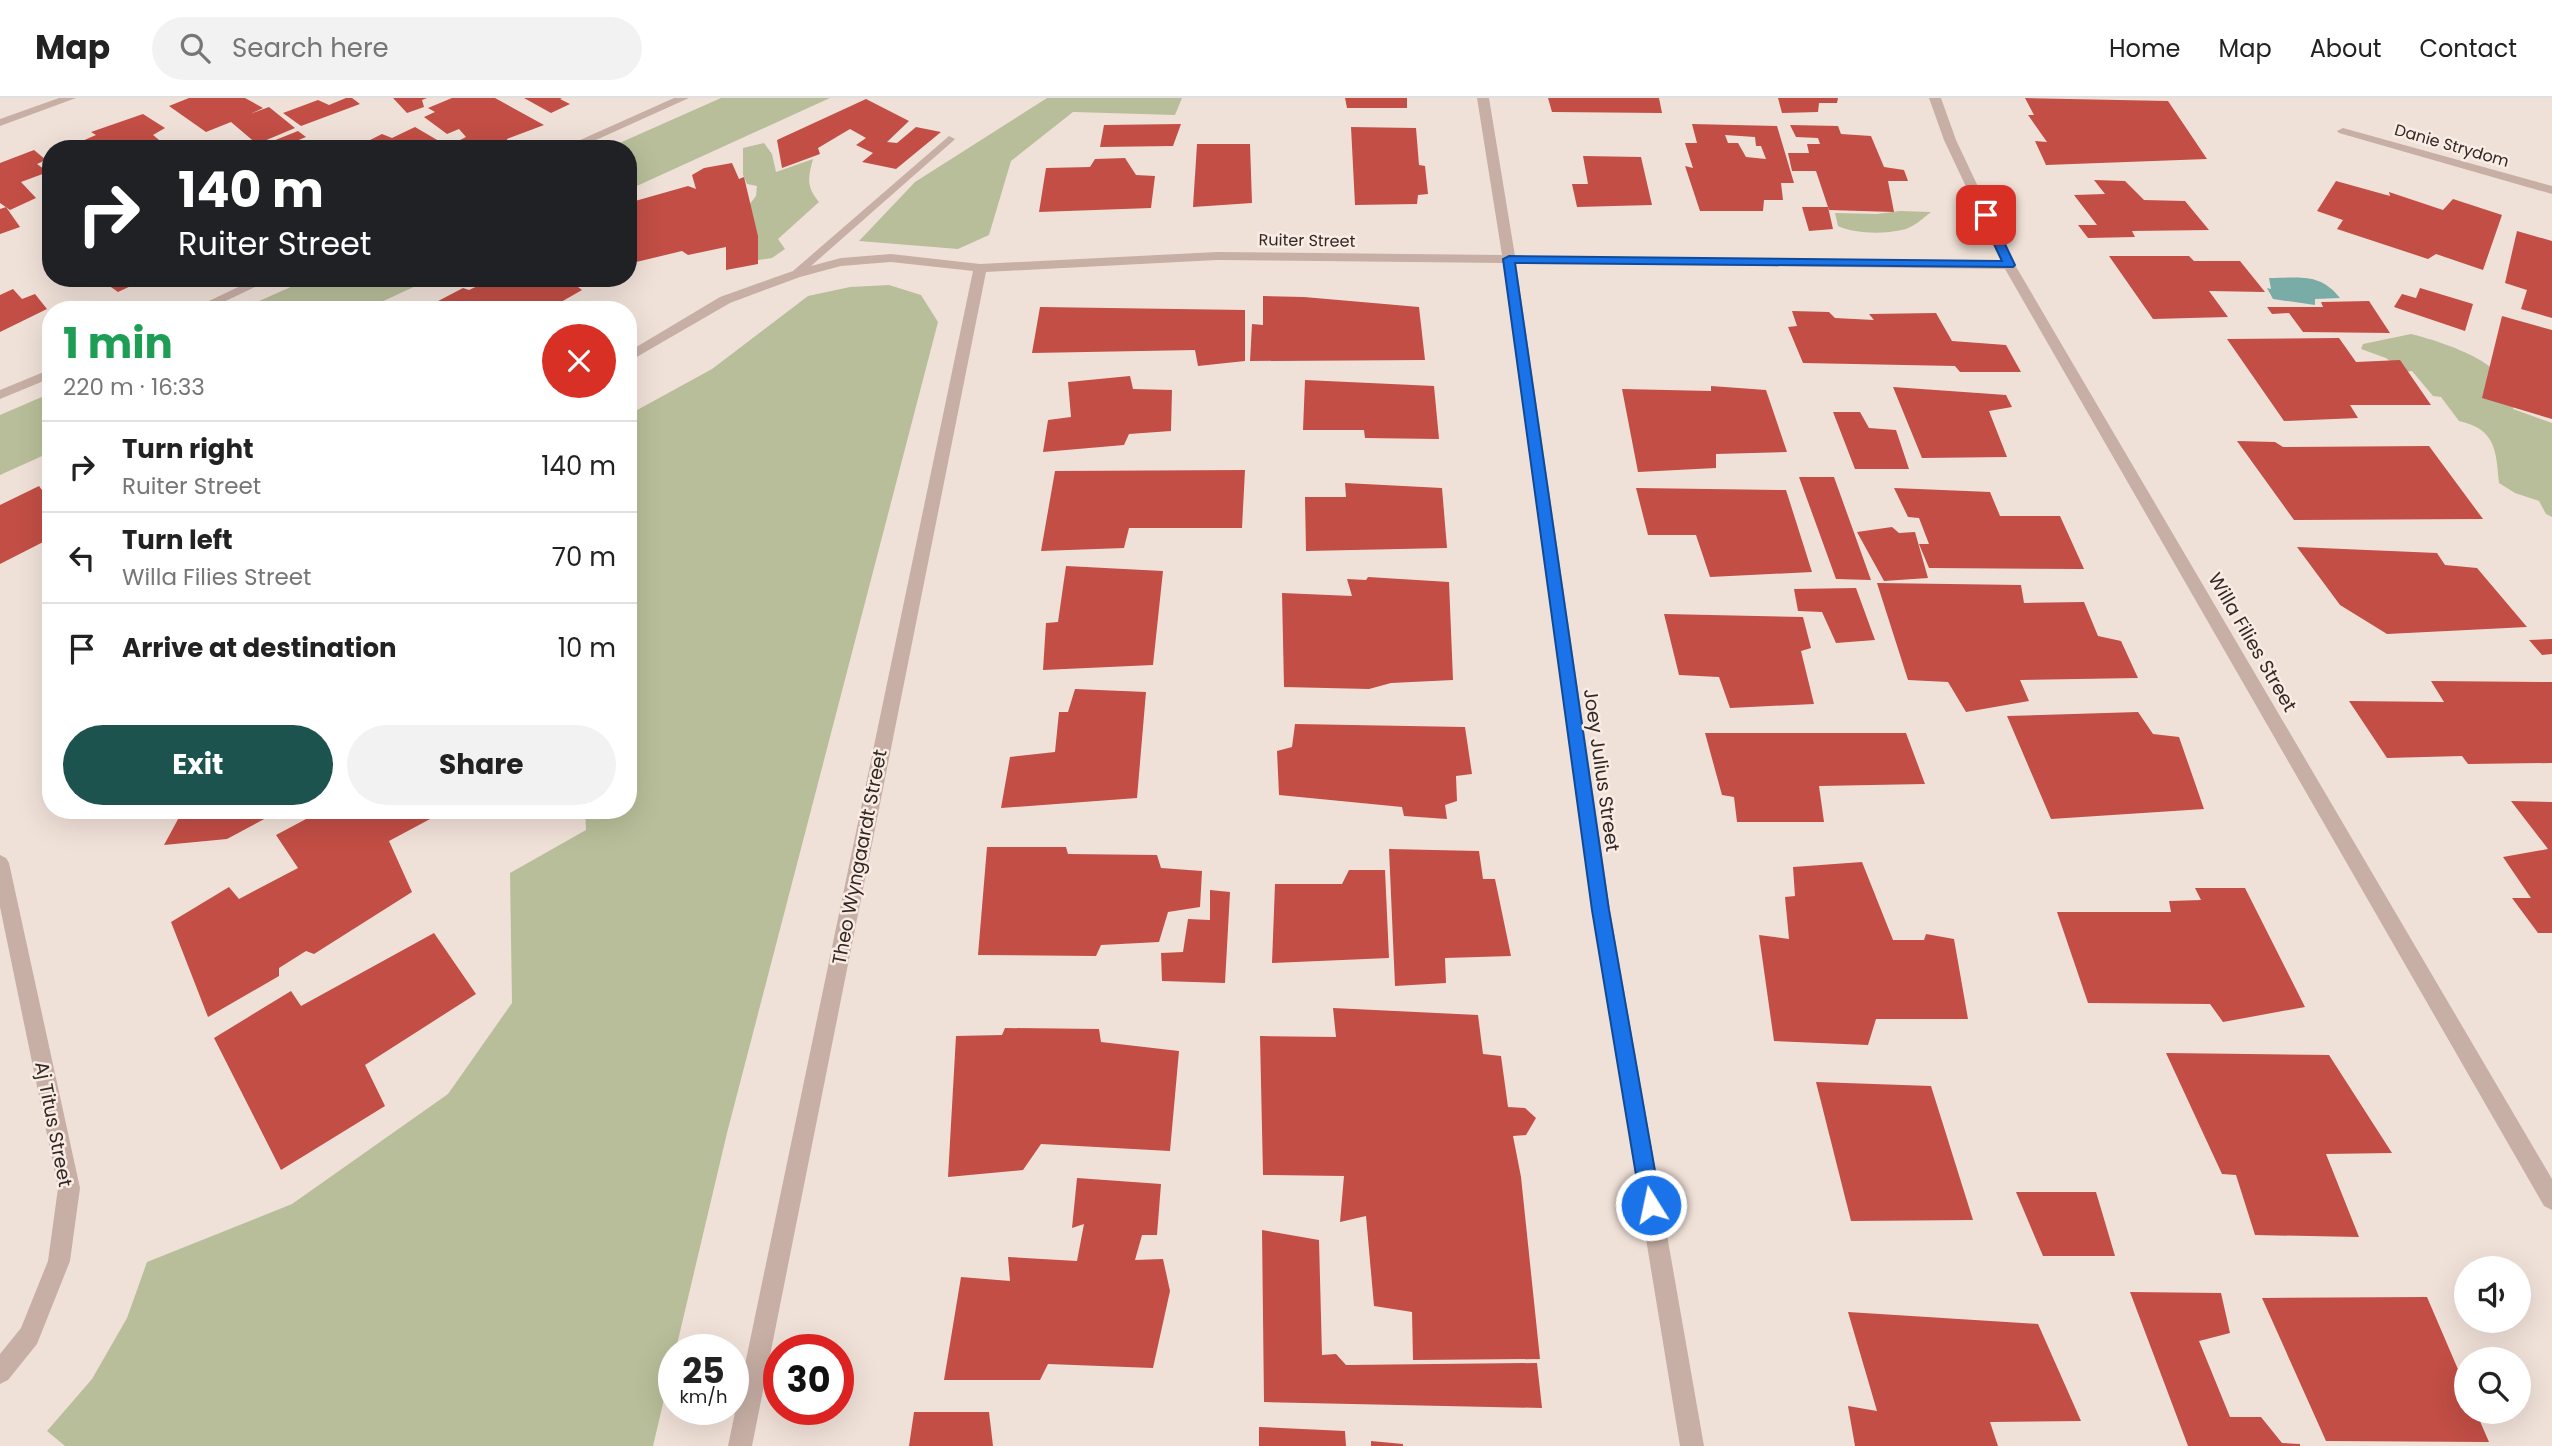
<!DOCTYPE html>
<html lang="en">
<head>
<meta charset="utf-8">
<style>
  body { margin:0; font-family:Poppins,sans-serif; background:#f2f2f2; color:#222; height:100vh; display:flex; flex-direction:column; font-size:26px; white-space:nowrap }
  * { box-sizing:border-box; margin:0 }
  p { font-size:23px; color:#767676 }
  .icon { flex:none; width:38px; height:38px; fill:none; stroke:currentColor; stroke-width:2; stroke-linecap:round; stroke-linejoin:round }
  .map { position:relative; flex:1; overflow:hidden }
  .panel { position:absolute; left:42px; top:203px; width:595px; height:518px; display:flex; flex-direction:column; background:#fff; border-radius:28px; box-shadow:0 7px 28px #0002 }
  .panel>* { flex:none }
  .guide { position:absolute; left:42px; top:42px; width:595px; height:147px; border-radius:28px; box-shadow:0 7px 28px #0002; background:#202124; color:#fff; overflow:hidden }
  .buttons { position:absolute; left:2454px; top:1158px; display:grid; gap:14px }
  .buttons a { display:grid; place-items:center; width:77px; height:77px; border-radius:50%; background:#fff; box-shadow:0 7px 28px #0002; font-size:35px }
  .speed { position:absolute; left:658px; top:1236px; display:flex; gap:14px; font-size:35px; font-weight:700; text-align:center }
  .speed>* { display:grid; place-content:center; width:91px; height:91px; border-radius:50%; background:#fff; box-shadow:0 7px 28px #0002; line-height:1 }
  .speed small { font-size:18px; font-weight:400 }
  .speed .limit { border:10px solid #d22; background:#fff; color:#111 }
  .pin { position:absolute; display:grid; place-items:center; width:60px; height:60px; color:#fff; margin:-30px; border-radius:14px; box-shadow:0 4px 10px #0006 }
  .me { position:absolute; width:77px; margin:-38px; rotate:350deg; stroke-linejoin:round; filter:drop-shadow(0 0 5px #0008) }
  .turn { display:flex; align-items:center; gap:24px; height:147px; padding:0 21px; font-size:32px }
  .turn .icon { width:91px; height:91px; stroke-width:2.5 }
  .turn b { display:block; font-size:49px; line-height:60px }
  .round { display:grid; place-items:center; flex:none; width:74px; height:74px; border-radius:37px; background:#f2f2f2 }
  .overview { display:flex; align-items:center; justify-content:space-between; height:119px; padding:0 21px }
  h1 { font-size:42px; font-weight:700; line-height:52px; color:#1e9e55 }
  .primary-button { display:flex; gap:14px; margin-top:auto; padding:14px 21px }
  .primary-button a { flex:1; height:80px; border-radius:42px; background:#1d534e; color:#fff; font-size:28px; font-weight:700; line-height:80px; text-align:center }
  .primary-button a+a { background:#f2f2f2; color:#222 }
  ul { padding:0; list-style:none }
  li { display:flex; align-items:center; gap:21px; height:91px; padding:0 21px; border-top:2px solid #e0e0e0 }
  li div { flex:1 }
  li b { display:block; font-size:26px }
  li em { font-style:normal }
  header { display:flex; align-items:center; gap:42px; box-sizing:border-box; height:98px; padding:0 35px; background:#fff; border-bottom:2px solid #e0e0e0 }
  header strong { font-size:33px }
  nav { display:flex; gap:38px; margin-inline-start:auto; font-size:24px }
  .search { width:490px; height:63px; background:#f2f2f2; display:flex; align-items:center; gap:18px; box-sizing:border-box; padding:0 24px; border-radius:38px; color:#767676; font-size:26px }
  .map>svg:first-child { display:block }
</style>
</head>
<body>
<header>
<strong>Map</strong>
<div class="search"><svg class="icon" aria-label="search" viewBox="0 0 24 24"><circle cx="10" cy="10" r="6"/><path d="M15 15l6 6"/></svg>Search here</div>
<nav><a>Home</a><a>Map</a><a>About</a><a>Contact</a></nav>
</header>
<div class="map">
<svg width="2552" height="1348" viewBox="0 0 2552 1348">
  <rect width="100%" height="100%" fill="#f0e1d8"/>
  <!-- green -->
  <g fill="#b8be99">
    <polygon points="721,0 830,0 628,92 628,51 606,51"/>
    <polygon points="1047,0 1182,0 1175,17 1073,14 1011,63 989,137 958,151 859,143 915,84"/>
    <path d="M 764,45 L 772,56 L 776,74 L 813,61 C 808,80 806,88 819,104 L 778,141 L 785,151 L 772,160 L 758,162 L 758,138 L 749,107 L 756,98 L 757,88 L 747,86 L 743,77 L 743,50 Z"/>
    <path d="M 1900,113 L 1931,114 C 1922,121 1913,130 1902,132 C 1884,136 1855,136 1838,128 L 1835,115 L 1877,116 Z"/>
    <polygon points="311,180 433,180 364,212 239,212"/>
    <polygon points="889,187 921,197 938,224 727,1035 653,1348 65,1348 47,1333 92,1281 127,1220 147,1164 292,1106 448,996 512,905 510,775 586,732 585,712 628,712 628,317 712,271 808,198 850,189"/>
    <path d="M 2411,236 C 2443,244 2521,268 2513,311 L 2552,325 L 2552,419 L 2546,416 L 2539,403 L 2515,395 L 2499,385 C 2496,353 2496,331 2459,323 L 2441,299 L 2433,298 L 2412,273 L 2404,274 L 2386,260 L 2361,251 L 2363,246 Z"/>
    <polygon points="51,295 51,354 0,377 0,317"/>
  </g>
  <!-- water -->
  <path fill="#79aca6" d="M 2269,180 C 2299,180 2320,174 2340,200 L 2315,201 L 2315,207 L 2273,201 L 2267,190 L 2271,191 Z"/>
  <!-- building -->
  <g fill="#c24e45" fill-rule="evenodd">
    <polygon points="189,0 245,0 263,10 250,16 269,9 295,30 257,46 231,24 206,34 169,8"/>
    <polygon points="346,0 352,0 360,6 301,28 283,15 318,2 329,7"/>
    <polygon points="393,0 427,0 422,2 424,9 407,15"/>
    <polygon points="452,0 495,0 544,27 507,41 507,47 498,51 455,51 450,47 466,39 459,31 447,36 424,19 435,14 428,10"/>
    <polygon points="524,0 562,0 560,1 570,6 551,15"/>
    <polygon points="1345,0 1407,0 1407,10 1347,10"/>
    <polygon points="1548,0 1659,0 1662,15 1552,14"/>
    <polygon points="1778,0 1838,0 1837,5 1819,5 1818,14 1782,15"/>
    <polygon points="2025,0 2168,3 2207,61 2046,67 2035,43 2047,44 2028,17 2034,17"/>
    <polygon points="866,1 909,23 887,44 897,45 916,29 941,34 896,71 862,64 873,55 856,47 866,40 850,31 818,50 820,56 782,70 777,42"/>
    <polygon points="143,16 165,30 153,37 170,51 81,51 75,46 96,37 91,34"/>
    <polygon points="1181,26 1173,48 1100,49 1104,27"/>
    <path d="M 1692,26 L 1777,28 L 1794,85 L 1781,85 L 1783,102 L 1764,102 L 1763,113 L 1700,113 L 1685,68 L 1693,70 L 1685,45 L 1697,45 ZM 1725,37 L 1755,39 L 1756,48 L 1761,48 L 1766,61 L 1746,59 L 1738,45 L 1728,45 Z"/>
    <polygon points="1790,27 1838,28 1841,36 1871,38 1884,69 1904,72 1908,83 1888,83 1894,114 1829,112 1816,73 1792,73 1788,55 1809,55 1807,46 1820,46 1818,40 1796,39"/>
    <polygon points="415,29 444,46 433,51 370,51 362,46 382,36 392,40"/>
    <polygon points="1351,29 1416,30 1419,67 1425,68 1428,96 1418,97 1417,106 1355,107"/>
    <polygon points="298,33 306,39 277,51 253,51"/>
    <polygon points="1197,46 1250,46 1252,105 1193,109"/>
    <polygon points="34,52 46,62 37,66 48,74 21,84 36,100 10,112 0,105 0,65"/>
    <polygon points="1583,58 1641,59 1652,107 1577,109 1572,86 1588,86"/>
    <polygon points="1125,60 1136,77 1155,78 1151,110 1039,114 1046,70 1090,69 1095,61"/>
    <polygon points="732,65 739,81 744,79 758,138 758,166 726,172 726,149 688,157 682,153 628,166 628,119 632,118 628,105 688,88 696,91 692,77 704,70"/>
    <polygon points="2094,82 2125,83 2144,102 2185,103 2209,132 2132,133 2135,139 2088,140 2078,127 2097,127 2074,97 2105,96"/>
    <polygon points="2336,83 2390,98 2389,94 2443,112 2453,101 2502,117 2483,172 2436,156 2428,161 2337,131 2343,122 2317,113"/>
    <polygon points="6,109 20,129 0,136 0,111"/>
    <polygon points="1802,109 1828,109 1833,131 1809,133"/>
    <polygon points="2517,133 2552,143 2552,220 2521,211 2527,192 2505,185"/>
    <polygon points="2109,158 2189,158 2194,163 2240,163 2265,194 2209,193 2228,219 2153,221"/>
    <polygon points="105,180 148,180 118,194 101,182"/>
    <polygon points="495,180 566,180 582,192 547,212 421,212 463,190 469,192"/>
    <polygon points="2420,190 2473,206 2465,233 2394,209 2402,196 2416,200"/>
    <polygon points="13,191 22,201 35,196 47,211 0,234 0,197"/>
    <polygon points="1263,198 1304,199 1419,209 1425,262 1250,263 1252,226 1263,227"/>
    <polygon points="2369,203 2390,235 2303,234 2289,215 2272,216 2267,209 2323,209 2321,204"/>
    <polygon points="1040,209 1245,212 1245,263 1198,268 1195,252 1032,255"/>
    <polygon points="1792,213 1829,214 1835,220 1874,222 1869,216 1936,215 1952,243 2006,247 2021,274 1960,274 1955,268 1803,265 1788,229 1797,228"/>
    <polygon points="2502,218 2552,232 2552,321 2482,300"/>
    <polygon points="2339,240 2356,264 2400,262 2431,307 2350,307 2358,320 2284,323 2227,241"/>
    <polygon points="1130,278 1133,291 1172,292 1171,333 1129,336 1124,347 1043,354 1048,322 1071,319 1068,284"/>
    <polygon points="1305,282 1434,288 1439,341 1365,340 1364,332 1303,332"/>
    <polygon points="1711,288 1766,292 1787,354 1716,356 1716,370 1638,374 1622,291 1711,293"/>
    <polygon points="1893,289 2006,297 2012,309 1989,313 2007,359 1922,360"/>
    <polygon points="1833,314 1860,314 1869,330 1896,332 1909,371 1855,371"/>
    <polygon points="2237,343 2275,344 2283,349 2429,348 2483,421 2294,422"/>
    <polygon points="1245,372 1242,430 1129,430 1124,450 1041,453 1055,373"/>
    <polygon points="1799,379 1834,379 1871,482 1836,481"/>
    <polygon points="1345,385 1442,390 1447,450 1306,453 1305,399 1346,399"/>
    <polygon points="39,388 51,404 51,440 0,466 0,407"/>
    <polygon points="1636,390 1786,392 1812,474 1710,479 1696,437 1648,437"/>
    <polygon points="1894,390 1990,394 2000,418 2060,418 2084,471 1929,470 1919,446 1929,446 1919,420 1908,419"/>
    <polygon points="1892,429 1899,435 1915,434 1928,480 1884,483 1857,434"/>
    <polygon points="2297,449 2437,455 2445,467 2477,470 2527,529 2387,536 2340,507"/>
    <polygon points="1066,468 1163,473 1153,567 1043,572 1046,525 1058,524"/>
    <polygon points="1368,479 1449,484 1453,582 1391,585 1369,591 1284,589 1282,495 1352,498 1347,481 1366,482"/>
    <polygon points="1877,485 2021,487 2024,505 2084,504 2098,538 2121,543 2138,580 2020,582 2029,603 1966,614 1948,584 1908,582"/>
    <polygon points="1856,490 1875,542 1836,545 1822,514 1798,513 1794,491"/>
    <polygon points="1664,516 1803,519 1811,550 1801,553 1814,606 1730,610 1719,579 1679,577"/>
    <polygon points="2552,541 2552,556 2542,557 2529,542"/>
    <polygon points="2431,583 2552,584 2552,665 2468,666 2462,658 2387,660 2349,603 2444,604"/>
    <polygon points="1075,591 1146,594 1137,700 1001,710 1010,659 1055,654 1059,614 1068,614"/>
    <polygon points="2138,614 2153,636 2179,639 2204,711 2051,721 2007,618"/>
    <polygon points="1295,626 1465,629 1472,676 1456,678 1457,703 1445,707 1447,721 1404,718 1402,709 1279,697 1277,653 1292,649"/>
    <polygon points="1705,635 1906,635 1925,686 1819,688 1824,724 1737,724 1734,699 1722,697"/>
    <polygon points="2511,703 2552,704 2552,835 2538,835 2512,800 2531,800 2503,759 2548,751"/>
    <polygon points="183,712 281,712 227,741 164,747"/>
    <polygon points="323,712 447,712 389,743 412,794 314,856 306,853 279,870 279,878 208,919 171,824 229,789 239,801 298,770 276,737"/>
    <polygon points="987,749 1066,749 1068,756 1157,757 1161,770 1202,773 1200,809 1168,814 1159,844 1101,847 1096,858 978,857"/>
    <polygon points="1389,751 1479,753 1483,781 1495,781 1511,858 1445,860 1446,885 1395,888"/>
    <polygon points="1862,764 1893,842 1924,842 1926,836 1954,841 1968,921 1876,921 1868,947 1774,943 1759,837 1789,841 1785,799 1795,798 1793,769"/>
    <polygon points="1349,772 1385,772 1389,860 1272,865 1275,786 1342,786"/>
    <polygon points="2195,790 2245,790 2305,909 2223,924 2210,906 2088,905 2057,814 2171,814 2169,803 2201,802"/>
    <polygon points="1210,792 1230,794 1225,885 1162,883 1161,855 1183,854 1188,821 1210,822"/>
    <polygon points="434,835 476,896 365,967 385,1008 281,1072 214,940 291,893 301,908"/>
    <polygon points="1333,910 1478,917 1483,956 1501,958 1508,1009 1525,1010 1536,1020 1526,1037 1513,1038 1521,1079 1540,1261 1413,1262 1412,1214 1374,1208 1366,1118 1340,1124 1344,1078 1263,1077 1260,938 1336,939"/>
    <polygon points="1005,930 1099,931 1101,944 1179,953 1170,1053 1041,1046 1023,1072 948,1079 956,938 1002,937"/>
    <polygon points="2166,955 2329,957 2392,1055 2326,1056 2359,1139 2255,1137 2236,1077 2222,1076"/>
    <polygon points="1816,984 1931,988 1973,1122 1851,1123"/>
    <polygon points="1077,1080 1161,1086 1157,1137 1142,1137 1135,1162 1163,1161 1170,1193 1153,1270 1048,1266 1040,1282 944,1282 961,1179 1010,1183 1008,1159 1077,1163 1084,1126 1072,1130"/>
    <polygon points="2016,1094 2096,1094 2115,1158 2043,1158"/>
    <polygon points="1262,1132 1319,1142 1322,1257 1336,1256 1346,1267 1537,1265 1542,1310 1264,1304"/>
    <polygon points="2130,1194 2221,1195 2230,1235 2199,1243 2230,1319 2261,1319 2282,1345 2300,1346 2300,1348 2188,1348"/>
    <polygon points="2427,1199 2466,1290 2466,1314 2476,1314 2489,1344 2326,1343 2262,1200"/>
    <polygon points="1848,1214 2038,1226 2081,1323 1990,1324 1998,1348 1855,1348 1848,1308 1877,1313"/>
    <polygon points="914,1314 989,1314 993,1348 909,1348"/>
    <polygon points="1259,1329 1345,1333 1346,1348 1259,1348"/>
    <polygon points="1371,1343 1403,1346 1403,1348 1371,1348"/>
  </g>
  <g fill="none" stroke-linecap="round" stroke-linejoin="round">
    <!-- minor -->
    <g fill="#c7afa5" fill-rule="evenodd">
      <polygon points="59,0 76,0 0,28 0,21"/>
      <polygon points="674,0 689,0 576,51 560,51"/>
      <polygon points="1477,0 1489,0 1515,158 2001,163 1944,42 1929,0 1941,0 1956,42 2015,167 2552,1081 2552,1112 2544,1108 2005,171 1516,165 1610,812 1704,1348 1680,1348 1592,812 1503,165 1217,162 986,174 752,1348 728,1348 973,173 891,164 841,168 800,179 730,205 628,264 628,254 720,199 793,173 949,38 955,41 953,43 811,168 841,160 891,156 980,166 1217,154 1502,157"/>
      <polygon points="2343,30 2552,88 2552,96 2339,35 2337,33"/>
      <polygon points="257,180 274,180 207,212 190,212"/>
      <polygon points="51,271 51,280 0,301 0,292"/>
      <polygon points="0,757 6,760 9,765 80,1090 70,1163 37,1246 8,1282 0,1286 0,1256 21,1230 48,1163 58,1090 0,809"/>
    </g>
  </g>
  <!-- route -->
  <polygon fill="#1a73e8" stroke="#114b97" stroke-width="2" points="1986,114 1991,117 2015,167 2013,169 1515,165 1609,812 1661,1107 1658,1114 1651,1116 1644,1114 1641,1107 1592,812 1503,161 1509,158 2002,163 1980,117"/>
  <g text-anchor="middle" stroke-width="5" stroke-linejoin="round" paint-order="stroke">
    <!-- far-street labels -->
    <g font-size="16" fill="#332826" stroke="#f8ece4">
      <text transform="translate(2452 47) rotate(16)" y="6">Danie Strydom</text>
      <text transform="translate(1307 142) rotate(1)" y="6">Ruiter Street</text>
    </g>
    <!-- street labels -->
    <g font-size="19" fill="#332826" stroke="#f8ece4">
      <text transform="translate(2253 544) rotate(60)" y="7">Willa Filies Street</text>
      <text transform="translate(1602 672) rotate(82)" y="7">Joey Julius Street</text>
      <text transform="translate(859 759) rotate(-79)" y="7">Theo Wyngaardt Street</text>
      <text transform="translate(54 1026) rotate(79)" y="7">Aj Titus Street</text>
    </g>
  </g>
</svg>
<div class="buttons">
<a><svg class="icon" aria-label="sound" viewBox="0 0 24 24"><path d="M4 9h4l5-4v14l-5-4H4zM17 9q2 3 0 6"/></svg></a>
<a><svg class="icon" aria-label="search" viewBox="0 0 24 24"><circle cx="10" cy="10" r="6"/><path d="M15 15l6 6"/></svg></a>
</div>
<div class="speed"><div>25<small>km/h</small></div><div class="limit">30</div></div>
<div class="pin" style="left:1986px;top:117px;background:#d93025"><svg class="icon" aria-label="arrive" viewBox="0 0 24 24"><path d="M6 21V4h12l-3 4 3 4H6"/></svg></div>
<svg class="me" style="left:1651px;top:1107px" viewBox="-20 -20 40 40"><circle r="17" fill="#1a73e8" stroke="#fff" stroke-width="3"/><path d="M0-11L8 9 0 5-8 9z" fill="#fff"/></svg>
<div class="guide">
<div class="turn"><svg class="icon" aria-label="right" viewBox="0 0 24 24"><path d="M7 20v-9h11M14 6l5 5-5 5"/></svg><div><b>140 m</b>Ruiter Street</div></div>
</div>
<section class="panel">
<div class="overview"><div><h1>1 min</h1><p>220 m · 16:33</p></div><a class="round" style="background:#d93025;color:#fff"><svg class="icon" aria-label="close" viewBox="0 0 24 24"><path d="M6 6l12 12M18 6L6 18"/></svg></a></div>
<ul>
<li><svg class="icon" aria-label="right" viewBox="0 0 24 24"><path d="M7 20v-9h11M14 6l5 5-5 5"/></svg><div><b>Turn right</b><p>Ruiter Street</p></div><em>140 m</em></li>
<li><svg class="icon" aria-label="left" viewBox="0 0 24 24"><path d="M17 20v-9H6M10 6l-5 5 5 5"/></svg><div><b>Turn left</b><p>Willa Filies Street</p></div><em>70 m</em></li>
<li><svg class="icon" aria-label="arrive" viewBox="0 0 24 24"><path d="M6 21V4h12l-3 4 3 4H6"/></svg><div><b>Arrive at destination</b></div><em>10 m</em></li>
</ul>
<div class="primary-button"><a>Exit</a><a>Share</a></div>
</section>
</div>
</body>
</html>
